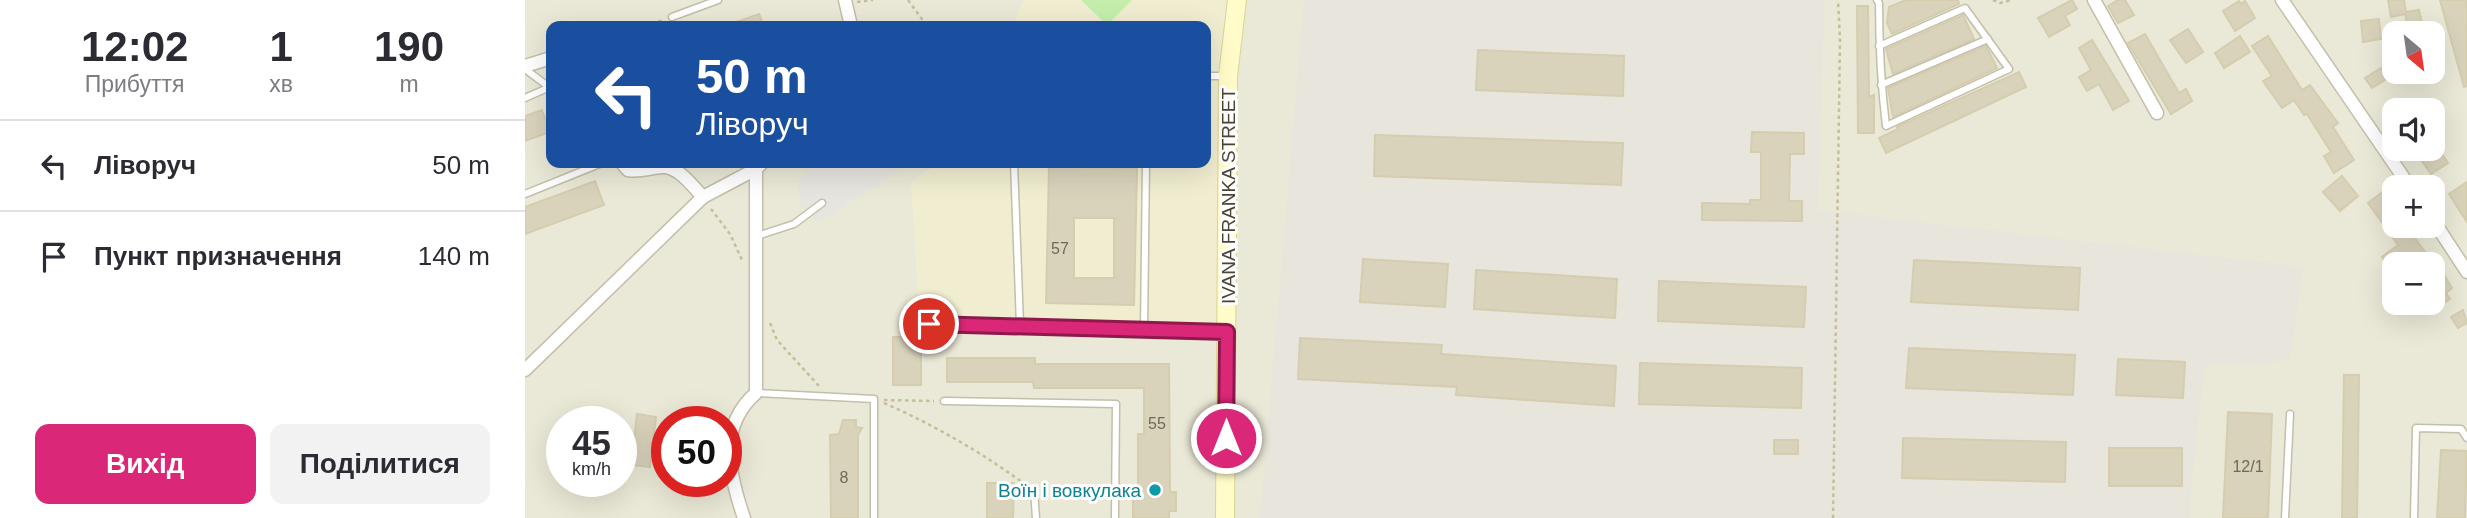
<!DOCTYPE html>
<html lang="uk">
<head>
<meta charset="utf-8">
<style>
  body { margin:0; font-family:Arial,sans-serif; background:#f2f2f3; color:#2b2b33; height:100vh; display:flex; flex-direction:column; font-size:26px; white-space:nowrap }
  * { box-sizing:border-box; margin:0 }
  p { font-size:23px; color:#7c7c81 }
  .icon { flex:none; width:38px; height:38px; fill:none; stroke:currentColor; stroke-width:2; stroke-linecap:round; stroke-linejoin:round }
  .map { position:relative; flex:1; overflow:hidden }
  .side { display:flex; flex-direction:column; background:#fff; width:525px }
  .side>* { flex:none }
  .guide { position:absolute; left:21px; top:21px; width:665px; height:147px; border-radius:14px; box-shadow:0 7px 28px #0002; background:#1a4fa0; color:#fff; overflow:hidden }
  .needle { width:46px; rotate:151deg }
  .fabs { position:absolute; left:1857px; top:21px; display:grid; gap:14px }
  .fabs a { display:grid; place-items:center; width:63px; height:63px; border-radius:14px; background:#fff; box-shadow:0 7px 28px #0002; font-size:35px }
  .speed { position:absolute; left:21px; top:406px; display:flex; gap:14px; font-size:35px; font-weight:700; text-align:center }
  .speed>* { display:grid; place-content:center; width:91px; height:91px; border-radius:50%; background:#fff; box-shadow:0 7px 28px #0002; line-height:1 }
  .speed small { font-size:18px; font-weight:400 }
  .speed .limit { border:10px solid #d22; background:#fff; color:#111 }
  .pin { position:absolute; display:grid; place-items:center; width:60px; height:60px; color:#fff; margin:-30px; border:4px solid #fff; border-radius:50%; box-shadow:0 2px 7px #0007 }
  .me { position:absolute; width:77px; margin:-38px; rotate:0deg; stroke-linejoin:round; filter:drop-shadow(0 0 5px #0008) }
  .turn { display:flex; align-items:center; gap:24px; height:147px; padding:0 35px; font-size:32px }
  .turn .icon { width:91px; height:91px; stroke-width:2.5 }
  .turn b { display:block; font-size:49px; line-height:60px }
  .eta { display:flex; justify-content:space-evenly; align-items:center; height:119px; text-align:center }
  .eta b { font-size:42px; font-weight:800; line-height:49px }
  .primary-button { display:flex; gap:14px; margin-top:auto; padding:14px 35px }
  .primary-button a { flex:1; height:80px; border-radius:14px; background:#db2777; color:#fff; font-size:28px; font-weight:800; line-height:80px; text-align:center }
  .primary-button a+a { background:#f2f2f3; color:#2b2b33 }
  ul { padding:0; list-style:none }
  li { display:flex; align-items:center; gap:21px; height:91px; padding:0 35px; border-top:2px solid #e1e1e2 }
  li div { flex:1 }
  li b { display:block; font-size:26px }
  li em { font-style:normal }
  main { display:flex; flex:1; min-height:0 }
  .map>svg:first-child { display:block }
</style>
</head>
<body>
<main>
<section class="side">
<div class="eta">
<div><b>12:02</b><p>Прибуття</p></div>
<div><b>1</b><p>хв</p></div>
<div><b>190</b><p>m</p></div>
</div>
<ul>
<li><svg class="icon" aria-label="left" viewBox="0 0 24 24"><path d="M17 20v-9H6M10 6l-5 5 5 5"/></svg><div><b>Ліворуч</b></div><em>50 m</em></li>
<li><svg class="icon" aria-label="arrive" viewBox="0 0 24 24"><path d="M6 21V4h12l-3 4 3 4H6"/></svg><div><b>Пункт призначення</b></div><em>140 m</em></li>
</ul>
<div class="primary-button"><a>Вихід</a><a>Поділитися</a></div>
</section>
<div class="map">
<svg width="1942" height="518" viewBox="0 0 1942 518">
  <rect width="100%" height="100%" fill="#f6f4e8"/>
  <!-- residential -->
  <g fill="#eae8d6" fill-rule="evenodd">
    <path d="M 0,0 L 499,0 L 489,26 L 26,26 L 26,163 L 415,163 L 386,182 L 695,337 L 694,518 L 0,518 ZM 37,422 L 96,422 L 96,481 L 37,481 ZM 142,422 L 201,422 L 201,481 L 142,481 Z"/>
    <path d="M 719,0 L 1942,0 L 1942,518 L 706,518 L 710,76 ZM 1869,33 L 1908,33 L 1908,72 L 1869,72 ZM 1869,110 L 1908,110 L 1908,149 L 1869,149 ZM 1869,187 L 1908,187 L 1908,226 L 1869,226 ZM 1869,264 L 1908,264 L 1908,303 L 1869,303 Z"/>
  </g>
  <!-- industrial -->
  <polygon fill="#e8e5dd" points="779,0 1299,0 1293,210 1778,267 1765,360 1725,365 1683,364 1679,372 1666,486 1665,518 735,518"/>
  <!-- education -->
  <polygon fill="#f0edd1" points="499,0 706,0 695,337 395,332 386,182 415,163 681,163 681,26 489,26"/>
  <!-- park -->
  <polygon fill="#c5eead" points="556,0 607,0 582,25"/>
  <!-- parking -->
  <polygon fill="#e7e5e0" points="291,163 386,163 294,222 276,206 273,182"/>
  <!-- building -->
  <g fill="#d9d3bc" stroke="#d4cdae" stroke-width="2" fill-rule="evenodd">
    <polygon points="1381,0 1433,0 1434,4 1367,34 1362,23 1364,7"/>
    <polygon points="1547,0 1552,9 1540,16 1545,25 1524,37 1513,18"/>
    <polygon points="1593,0 1600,0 1609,15 1593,23 1583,6"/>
    <polygon points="1863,0 1879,0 1881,12 1894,10 1898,29 1884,32 1880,14 1866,17"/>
    <polygon points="1915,0 1942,0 1942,86 1939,87"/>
    <polygon points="1714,1 1716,4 1720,1 1730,18 1710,31 1698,11"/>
    <polygon points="1332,6 1343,6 1344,97 1349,95 1349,133 1333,133"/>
    <polygon points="234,14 239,26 203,26 203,25"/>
    <polygon points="1438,15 1449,39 1368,74 1361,49"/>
    <polygon points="1854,19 1856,39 1838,42 1836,21"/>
    <polygon points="1663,29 1678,52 1661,63 1645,40"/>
    <polygon points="1620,34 1654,93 1661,89 1667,101 1646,114 1603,43"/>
    <polygon points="1715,36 1725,52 1699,68 1690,53"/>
    <polygon points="1743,36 1777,90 1785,85 1813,123 1808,127 1829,160 1809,173 1799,156 1806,152 1782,114 1779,115 1769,100 1757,108 1738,81 1747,76 1727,46"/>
    <polygon points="1567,40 1604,101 1588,110 1574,84 1562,91 1554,77 1566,70 1554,48"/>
    <polygon points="1461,46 1472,68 1368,117 1363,88"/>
    <polygon points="953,50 1099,56 1098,96 951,90"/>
    <polygon points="1856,68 1863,78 1847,88 1840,78"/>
    <polygon points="1494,72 1501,87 1361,153 1354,138 1373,129 1372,127"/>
    <polygon points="17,110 25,132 0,141 0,116"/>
    <polygon points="1227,132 1279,133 1279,154 1265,154 1264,201 1277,201 1277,221 1177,220 1177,203 1225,204 1225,200 1236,200 1236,152 1226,152"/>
    <polygon points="850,135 1098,143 1096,185 849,176"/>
    <polygon points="1911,145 1923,163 1906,174 1894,157"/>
    <path d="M 524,167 L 612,168 L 609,305 L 521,303 ZM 549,218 L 589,218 L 589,278 L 549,278 Z"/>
    <polygon points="1817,176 1833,196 1815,211 1798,192"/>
    <polygon points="70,181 79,205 0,234 0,207"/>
    <polygon points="1942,182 1942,222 1924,194"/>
    <polygon points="1858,192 1869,207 1869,226 1881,226 1900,252 1908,257 1927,288 1921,293 1925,299 1908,310 1908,264 1869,264 1867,270 1857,257 1873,245 1843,203"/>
    <polygon points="838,259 923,264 920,307 835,302"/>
    <polygon points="1389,260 1555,268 1553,310 1386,302"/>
    <polygon points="951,270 1092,279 1090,318 949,309"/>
    <polygon points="1134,281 1281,287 1279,327 1133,321"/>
    <polygon points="1938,310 1942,323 1933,328 1926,317"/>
    <rect x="368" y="337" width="28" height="48"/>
    <polygon points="775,338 917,345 916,354 1091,366 1089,406 931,395 932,387 773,379"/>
    <polygon points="1384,348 1550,355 1548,395 1381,388"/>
    <polygon points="422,358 510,358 510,364 644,364 645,492 651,492 651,511 644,511 644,518 608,518 608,492 613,492 613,434 619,434 619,388 509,388 508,382 422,382"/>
    <polygon points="1593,359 1660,362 1658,398 1591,395"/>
    <polygon points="1115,363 1277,368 1276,408 1114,404"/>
    <polygon points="1819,375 1834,375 1832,518 1817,518"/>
    <polygon points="1703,412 1747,414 1743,518 1698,518"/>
    <polygon points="112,414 131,417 125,467 106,465"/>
    <polygon points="318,420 331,420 331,427 337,428 333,435 333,518 306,518 305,435 314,434"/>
    <polygon points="1378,438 1541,442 1540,482 1377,478"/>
    <rect x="1249" y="440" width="24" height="14"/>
    <rect x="1584" y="448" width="73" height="38"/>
    <polygon points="1916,450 1942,451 1940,518 1912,518"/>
    <polygon points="462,483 489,483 488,518 462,518"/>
  </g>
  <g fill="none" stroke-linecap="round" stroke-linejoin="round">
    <!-- service casing -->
    <g stroke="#c3bfa9" stroke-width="9">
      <g id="service">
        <path d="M 1352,0 L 1354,3 C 1354,44 1356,85 1361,126 L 1484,69 L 1440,8 L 1354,46"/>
        <polyline points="147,17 193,0"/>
        <polyline points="0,69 24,87"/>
        <polyline points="681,76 700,76"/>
        <polyline points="1356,85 1463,39"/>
        <polyline points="0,98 25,87"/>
        <polyline points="489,163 495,325"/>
        <polyline points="0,194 77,163"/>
        <polyline points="232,236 269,224 297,203"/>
        <polyline points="404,324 700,332"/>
        <polyline points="619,329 621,163"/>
        <polyline points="232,393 349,399 349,518"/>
        <polyline points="419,401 591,404 590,518"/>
        <polyline points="509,490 511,518"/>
        <polyline points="1760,518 1765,414"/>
        <polyline points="1889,518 1891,428 1936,429 1942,438"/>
      </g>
    </g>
    <!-- minor casing -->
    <g stroke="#c3bfa9" stroke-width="15">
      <g id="minor">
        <polyline points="320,0 326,26"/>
        <polyline points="1569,0 1632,113"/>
        <polyline points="1757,0 1885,187"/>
        <polyline points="0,66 26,58"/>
        <path d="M 97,163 L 103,170 C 116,172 124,168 137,167 C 154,166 168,187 178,197"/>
        <polyline points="1908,220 1942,272"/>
        <polyline points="0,370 178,197 231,169 237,163"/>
        <path d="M 219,518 C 204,474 192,427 231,393 L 231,169"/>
      </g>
    </g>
    <!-- secondary casing -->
    <g stroke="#dad593" stroke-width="20">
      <polyline id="secondary" points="700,518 703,76 712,0"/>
    </g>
    <!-- path -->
    <g stroke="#c6be99" stroke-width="2.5" stroke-dasharray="3.5 3.5" stroke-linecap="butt">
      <polyline points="383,0 402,26"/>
      <polyline points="1468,0 1475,3 1487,0"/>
      <polyline points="332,2 348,0"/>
      <polyline points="120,26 138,20"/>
      <polyline points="186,209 205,234 217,260"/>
      <polyline points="245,323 252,340 294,386"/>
      <polyline points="359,400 409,401"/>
      <path d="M 359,403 C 409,425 456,452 501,485"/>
      <polyline points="1308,518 1315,40 1313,0"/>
    </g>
    <!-- service -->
    <use href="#service" stroke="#fff" stroke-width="6"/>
    <!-- minor -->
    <use href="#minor" stroke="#fff" stroke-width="12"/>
    <!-- secondary -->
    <use href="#secondary" stroke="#fffcc9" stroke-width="18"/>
  </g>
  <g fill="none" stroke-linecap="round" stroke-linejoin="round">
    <!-- route casing -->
    <g stroke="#8e194d" stroke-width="18">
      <polyline id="route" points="404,324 702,332 701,438"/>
    </g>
    <!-- route -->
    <use href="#route" stroke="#db2777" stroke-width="12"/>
  </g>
  <!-- markers -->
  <circle fill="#0f9aa8" stroke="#fff" stroke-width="2.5" cx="630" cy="490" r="7"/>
  <g text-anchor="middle" stroke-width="6" stroke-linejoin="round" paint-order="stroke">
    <!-- number labels -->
    <g font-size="16" fill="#6e6958">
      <text x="535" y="254">57</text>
      <text x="632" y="429">55</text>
      <text x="1723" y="472">12/1</text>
      <text x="319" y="483">8</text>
    </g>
    <!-- street labels -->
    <g font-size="19" fill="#4a4636" stroke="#fff">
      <text transform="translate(703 196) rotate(-90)" y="7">IVANA FRANKA STREET</text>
    </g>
    <!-- culture labels -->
    <g font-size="19" fill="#0d838f" stroke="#fff" text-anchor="end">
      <text x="616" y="497">Воїн і вовкулака</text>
    </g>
  </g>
</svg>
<div class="fabs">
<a><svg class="needle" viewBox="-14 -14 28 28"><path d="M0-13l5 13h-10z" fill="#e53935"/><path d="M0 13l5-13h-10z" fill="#7c7c81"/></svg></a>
<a><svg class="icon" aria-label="sound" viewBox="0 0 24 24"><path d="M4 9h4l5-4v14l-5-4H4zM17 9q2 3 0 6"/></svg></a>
<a>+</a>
<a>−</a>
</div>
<div class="speed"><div>45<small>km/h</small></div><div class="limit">50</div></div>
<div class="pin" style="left:404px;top:324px;background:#d93025"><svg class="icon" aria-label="arrive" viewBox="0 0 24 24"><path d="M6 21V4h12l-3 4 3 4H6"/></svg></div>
<svg class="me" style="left:701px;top:438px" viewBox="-20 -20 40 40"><circle r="17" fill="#db2777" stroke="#fff" stroke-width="3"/><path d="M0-11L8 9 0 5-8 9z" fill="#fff"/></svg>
<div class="guide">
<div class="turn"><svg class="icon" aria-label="left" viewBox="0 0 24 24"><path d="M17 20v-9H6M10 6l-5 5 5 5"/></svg><div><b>50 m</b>Ліворуч</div></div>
</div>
</div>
</main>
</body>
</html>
